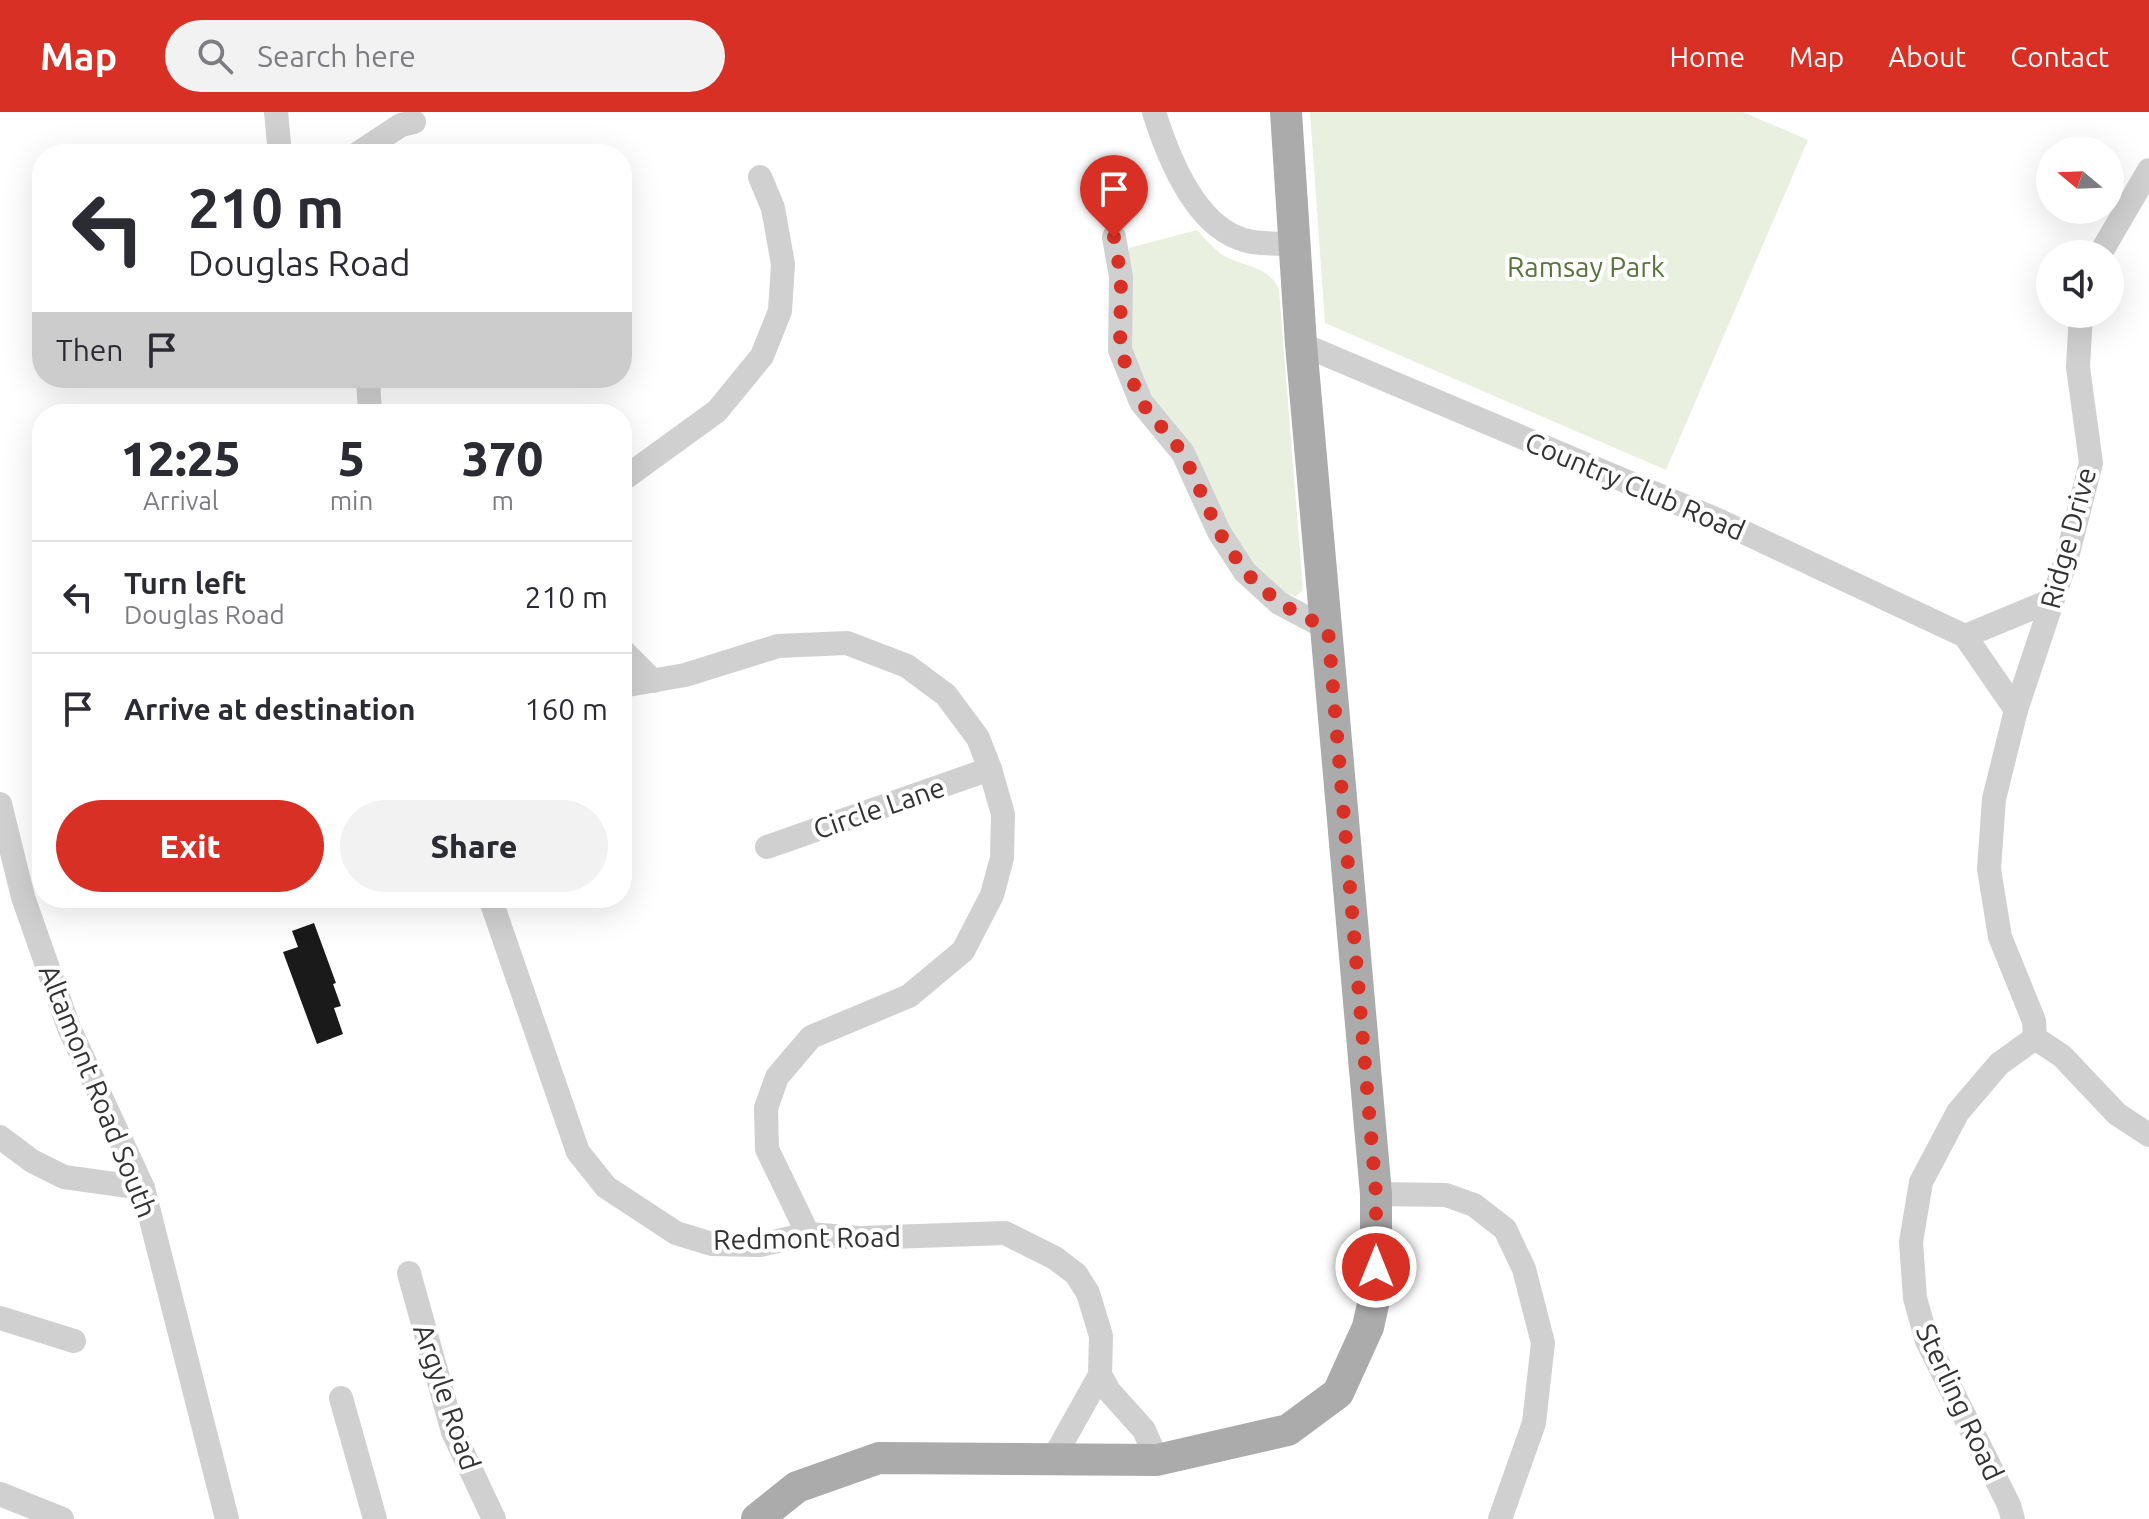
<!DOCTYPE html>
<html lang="en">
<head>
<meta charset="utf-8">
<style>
  body { margin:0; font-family:Ubuntu,sans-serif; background:#f2f2f3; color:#2b2b33; height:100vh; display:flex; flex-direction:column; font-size:30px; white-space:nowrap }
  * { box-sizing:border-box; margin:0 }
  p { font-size:26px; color:#7c7c81 }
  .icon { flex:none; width:44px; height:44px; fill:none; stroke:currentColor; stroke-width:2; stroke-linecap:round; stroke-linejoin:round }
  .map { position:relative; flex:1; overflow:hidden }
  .details { position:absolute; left:32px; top:292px; width:600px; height:504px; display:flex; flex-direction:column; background:#fff; border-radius:32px; box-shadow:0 8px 32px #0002 }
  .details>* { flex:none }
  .banner { position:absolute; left:32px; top:32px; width:600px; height:244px; border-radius:32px; box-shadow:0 8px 32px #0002; background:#fff; color:#2b2b33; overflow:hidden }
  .needle { width:52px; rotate:289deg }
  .controls { position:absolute; left:2036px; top:24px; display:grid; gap:16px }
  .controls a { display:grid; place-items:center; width:88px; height:88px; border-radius:50%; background:#fff; box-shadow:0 8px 32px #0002; font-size:40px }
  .pin { position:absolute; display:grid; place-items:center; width:68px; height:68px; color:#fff; margin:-82px -34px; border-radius:50% 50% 50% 0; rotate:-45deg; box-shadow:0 0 8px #0007 }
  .pin .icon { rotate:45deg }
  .me { position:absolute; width:88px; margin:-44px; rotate:0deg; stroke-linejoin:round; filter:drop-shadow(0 0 6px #0008) }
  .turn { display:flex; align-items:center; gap:28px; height:168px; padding:0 24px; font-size:36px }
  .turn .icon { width:104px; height:104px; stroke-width:2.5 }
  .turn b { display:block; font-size:56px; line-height:68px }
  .then { display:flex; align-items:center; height:76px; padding:0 24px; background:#0003; gap:16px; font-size:30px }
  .eta { display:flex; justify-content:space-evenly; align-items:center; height:136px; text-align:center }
  .eta b { font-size:48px; font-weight:800; line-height:56px }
  .primary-button { display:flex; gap:16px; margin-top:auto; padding:16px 24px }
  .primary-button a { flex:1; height:92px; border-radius:48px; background:#d93025; color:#fff; font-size:32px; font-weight:800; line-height:92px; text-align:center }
  .primary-button a+a { background:#f2f2f3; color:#2b2b33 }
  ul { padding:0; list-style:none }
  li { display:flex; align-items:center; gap:24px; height:112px; padding:0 24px; border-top:2px solid #e1e1e2 }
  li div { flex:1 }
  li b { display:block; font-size:30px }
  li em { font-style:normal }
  header { display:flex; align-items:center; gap:48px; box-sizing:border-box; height:112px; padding:0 40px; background:#d93025; color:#fff }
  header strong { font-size:38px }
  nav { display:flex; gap:44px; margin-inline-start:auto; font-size:28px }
  .search { width:560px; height:72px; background:#f2f2f3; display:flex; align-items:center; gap:20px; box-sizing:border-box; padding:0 28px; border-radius:44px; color:#7c7c81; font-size:30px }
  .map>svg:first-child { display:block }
</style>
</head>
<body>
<header>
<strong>Map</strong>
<div class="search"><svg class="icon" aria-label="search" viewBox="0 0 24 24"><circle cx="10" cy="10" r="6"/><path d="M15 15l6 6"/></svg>Search here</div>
<nav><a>Home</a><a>Map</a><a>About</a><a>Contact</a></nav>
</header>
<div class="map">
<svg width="2149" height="1407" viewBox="0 0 2149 1407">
  <rect width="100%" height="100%" fill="#fff"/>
  <!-- green -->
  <g fill="#eaf0e0">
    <polygon points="1310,0 1743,0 1808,28 1666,358 1325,211"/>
    <path d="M 1197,118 C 1206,127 1215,139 1226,145 C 1246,155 1271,155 1279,178 L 1303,478 L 1296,484 L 1282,482 L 1259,468 L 1134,259 L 1129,211 L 1129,136 Z"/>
  </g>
  <!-- building -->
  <polygon fill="#1a1a1a" points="314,811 336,871 333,872 341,894 334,896 343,922 317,932 283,840 298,835 292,819"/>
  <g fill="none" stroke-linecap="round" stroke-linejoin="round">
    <!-- minor -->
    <g stroke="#d0d0d0" stroke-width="24">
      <polyline points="276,0 280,42"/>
      <path d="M 1154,0 C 1168,45 1195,114 1244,128 C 1259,133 1278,131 1294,132"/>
      <polyline points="357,42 401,13 414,10"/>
      <polyline points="1114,125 1121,165 1120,238 1141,290 1183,341 1219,420 1245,460 1279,491 1328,517"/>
      <polyline points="2100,142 2149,58"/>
      <polyline points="2081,202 2078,255 2091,351 2067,445 2016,598 1994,687 1989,757 2000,825 2034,909 2035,926 2062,944 2117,1002 2149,1023"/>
      <polyline points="1301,232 1720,409 1965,524 2016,598"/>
      <polyline points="368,266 370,302"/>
      <polyline points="622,368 717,299 762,244 780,199 783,152 773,96 760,65"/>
      <polyline points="1965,524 2052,488"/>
      <polyline points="622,538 653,569"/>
      <polyline points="622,574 685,563 778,534 847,531 907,554 946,583 978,626 990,657 1003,702 1002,746 992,783 963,839 909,884 811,925 777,965 766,996 767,1037 808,1122"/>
      <polyline points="0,692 23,785 69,916 143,1076 227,1407"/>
      <polyline points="767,735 990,657"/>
      <polyline points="490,786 578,1040 606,1075 676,1121 712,1132 760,1133 808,1122 860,1126 1005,1121 1055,1146 1076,1162 1088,1181 1101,1224 1100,1263 1109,1279 1144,1318 1157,1348"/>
      <polyline points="0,1025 32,1049 64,1065 143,1076"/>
      <polyline points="1376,1082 1446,1083 1474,1093 1505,1117 1524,1157 1543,1231 1534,1311 1500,1407"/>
      <polyline points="409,1161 453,1320 494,1407"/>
      <polyline points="0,1206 74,1229"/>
      <polyline points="341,1286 375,1407"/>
      <polyline points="1053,1347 1100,1263"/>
      <polyline points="0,1382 62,1407"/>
      <polyline points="2013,1407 2009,1393 1927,1229 1915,1186 1911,1130 1921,1070 1958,1000 1999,952 2035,926"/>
    </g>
    <!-- major -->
    <polyline stroke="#ababab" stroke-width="32" points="757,1407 797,1375 879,1346 1157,1348 1288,1318 1338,1281 1368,1215 1376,1179 1376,1082 1301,232 1286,0"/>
  </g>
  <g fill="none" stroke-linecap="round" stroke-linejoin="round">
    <!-- route -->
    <polyline stroke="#d93025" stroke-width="14" stroke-dasharray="0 25.2" points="1114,125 1121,165 1120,238 1141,290 1183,341 1219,420 1245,460 1279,491 1328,517 1376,1082 1376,1155"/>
  </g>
  <g text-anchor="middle" stroke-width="8" stroke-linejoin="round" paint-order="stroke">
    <!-- park labels -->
    <g font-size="28" fill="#58743b" stroke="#fff">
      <text x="1586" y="165">Ramsay Park</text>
    </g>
    <!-- street labels -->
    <g font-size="28" fill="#333" stroke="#fff">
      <text transform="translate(1635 374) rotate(23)" y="10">Country Club Road</text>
      <text transform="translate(2068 426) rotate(-75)" y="10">Ridge Drive</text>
      <text transform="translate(879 696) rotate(-19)" y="10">Circle Lane</text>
      <text transform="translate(98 979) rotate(68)" y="10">Altamont Road South</text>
      <text transform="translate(807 1126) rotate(-1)" y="10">Redmont Road</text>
      <text transform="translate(447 1285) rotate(71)" y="10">Argyle Road</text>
      <text transform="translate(1960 1290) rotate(65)" y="10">Sterling Road</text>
    </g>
  </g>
</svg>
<div class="controls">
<a><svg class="needle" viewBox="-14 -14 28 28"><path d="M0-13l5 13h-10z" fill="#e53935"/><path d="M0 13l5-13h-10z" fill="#7c7c81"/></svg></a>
<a><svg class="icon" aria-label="sound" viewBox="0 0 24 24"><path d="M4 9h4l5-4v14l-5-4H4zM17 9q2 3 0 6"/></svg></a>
</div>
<div class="pin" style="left:1114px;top:125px;background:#d93025"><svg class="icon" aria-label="arrive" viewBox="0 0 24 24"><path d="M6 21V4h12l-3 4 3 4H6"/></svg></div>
<svg class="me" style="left:1376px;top:1155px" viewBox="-20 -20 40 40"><circle r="17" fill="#d93025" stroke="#fff" stroke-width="3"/><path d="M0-11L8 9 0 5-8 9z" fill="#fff"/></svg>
<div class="banner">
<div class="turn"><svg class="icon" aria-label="left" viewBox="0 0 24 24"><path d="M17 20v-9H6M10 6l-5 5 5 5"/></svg><div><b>210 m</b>Douglas Road</div></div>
<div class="then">Then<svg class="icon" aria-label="arrive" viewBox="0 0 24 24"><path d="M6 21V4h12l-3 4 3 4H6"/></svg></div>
</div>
<section class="details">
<div class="eta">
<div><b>12:25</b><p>Arrival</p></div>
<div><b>5</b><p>min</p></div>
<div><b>370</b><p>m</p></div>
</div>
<ul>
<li><svg class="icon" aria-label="left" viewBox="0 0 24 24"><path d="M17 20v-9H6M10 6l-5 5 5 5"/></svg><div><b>Turn left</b><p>Douglas Road</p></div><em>210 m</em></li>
<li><svg class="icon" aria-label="arrive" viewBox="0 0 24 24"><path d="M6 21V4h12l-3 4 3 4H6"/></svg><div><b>Arrive at destination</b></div><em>160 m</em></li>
</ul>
<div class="primary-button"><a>Exit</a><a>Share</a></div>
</section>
</div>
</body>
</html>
